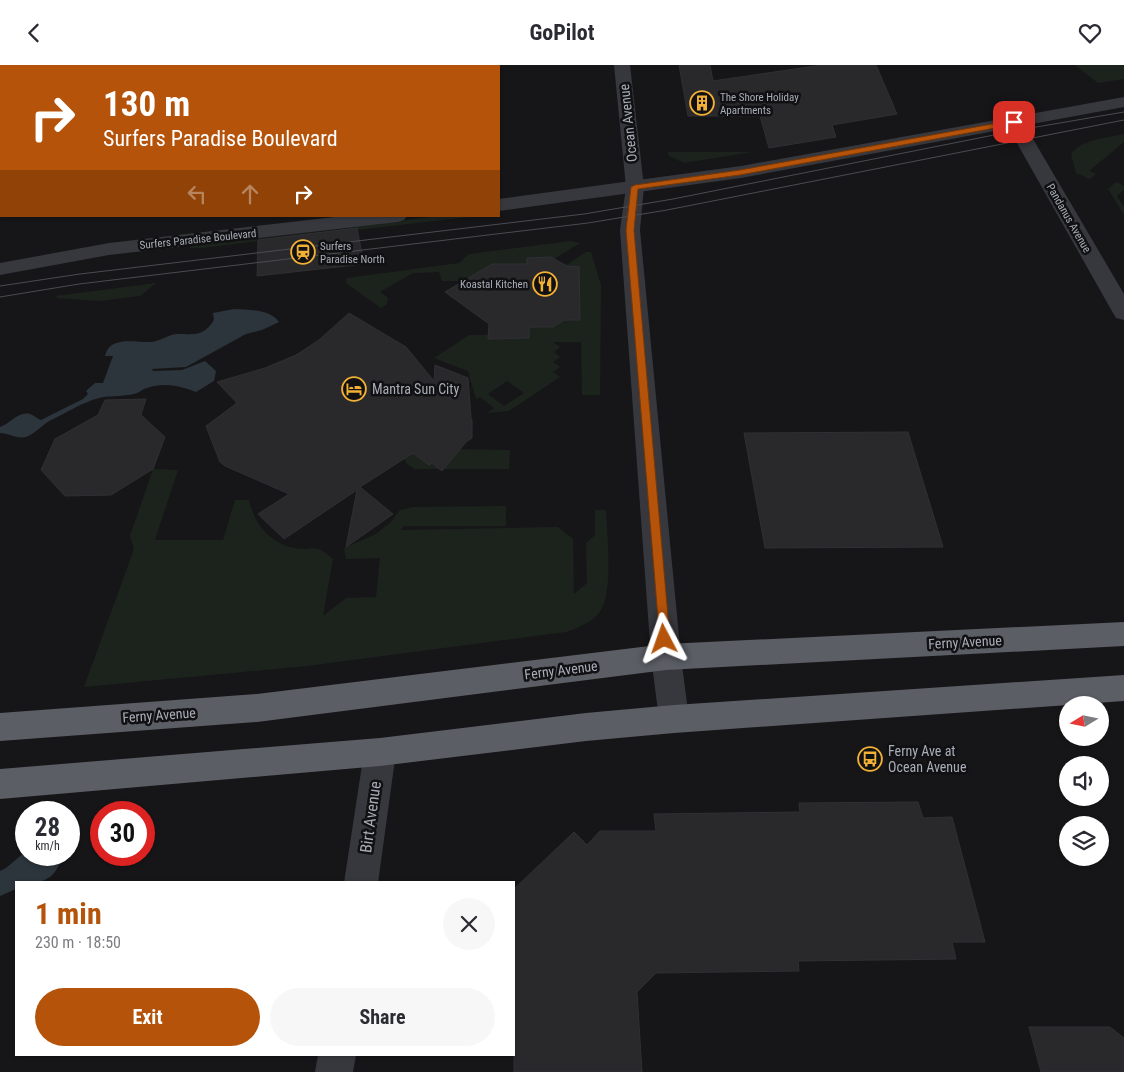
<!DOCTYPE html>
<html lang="en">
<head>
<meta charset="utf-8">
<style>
  body { margin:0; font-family:"Roboto Condensed",sans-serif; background:#f7f7f7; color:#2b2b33; height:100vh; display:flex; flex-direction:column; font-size:19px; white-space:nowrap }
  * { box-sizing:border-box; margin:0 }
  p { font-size:16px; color:#7c7c81 }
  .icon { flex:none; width:28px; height:28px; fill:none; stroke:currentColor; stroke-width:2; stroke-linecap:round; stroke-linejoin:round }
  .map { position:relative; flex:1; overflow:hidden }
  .drawer { position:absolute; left:15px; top:816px; width:500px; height:175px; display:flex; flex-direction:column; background:#fff; border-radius:0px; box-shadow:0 1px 4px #0004 }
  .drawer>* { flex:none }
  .hud { position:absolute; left:0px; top:0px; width:500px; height:152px; box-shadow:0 1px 4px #0004; background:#b45309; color:#fff; overflow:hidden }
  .needle { width:32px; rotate:260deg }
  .buttons { position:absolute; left:1059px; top:631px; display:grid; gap:10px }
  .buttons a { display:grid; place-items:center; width:50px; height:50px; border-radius:50%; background:#fff; box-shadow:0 1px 4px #0004; font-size:25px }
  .speed { position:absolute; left:15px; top:736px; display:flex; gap:10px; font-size:25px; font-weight:700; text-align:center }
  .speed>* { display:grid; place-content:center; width:65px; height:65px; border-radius:50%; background:#fff; box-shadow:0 1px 4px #0004; line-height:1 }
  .speed small { font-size:12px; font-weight:400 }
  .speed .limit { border:8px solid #d22; background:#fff; color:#111 }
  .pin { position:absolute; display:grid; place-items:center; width:42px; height:42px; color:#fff; margin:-21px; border-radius:10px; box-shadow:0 2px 8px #0006 }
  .me { position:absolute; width:55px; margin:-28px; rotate:356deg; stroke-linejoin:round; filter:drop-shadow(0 0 4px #0008) }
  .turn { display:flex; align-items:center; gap:18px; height:105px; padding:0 20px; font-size:22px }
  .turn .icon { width:65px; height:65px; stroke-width:2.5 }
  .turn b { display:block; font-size:35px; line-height:42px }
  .lanes { display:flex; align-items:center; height:48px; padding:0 20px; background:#0003; justify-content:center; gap:25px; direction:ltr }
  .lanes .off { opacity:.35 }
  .round { display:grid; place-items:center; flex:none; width:52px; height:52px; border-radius:26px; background:#f7f7f7 }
  .head { display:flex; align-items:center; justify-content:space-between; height:85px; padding:0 20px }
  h1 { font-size:30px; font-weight:700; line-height:38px; color:#b45309 }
  .action { display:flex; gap:10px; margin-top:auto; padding:10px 20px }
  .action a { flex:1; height:58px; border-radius:30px; background:#b45309; color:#fff; font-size:20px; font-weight:700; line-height:58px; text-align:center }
  .action a+a { background:#f7f7f7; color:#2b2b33 }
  header { display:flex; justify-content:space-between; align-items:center; height:65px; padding:0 20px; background:#fff; font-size:22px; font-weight:700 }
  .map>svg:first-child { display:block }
</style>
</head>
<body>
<header><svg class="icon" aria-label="back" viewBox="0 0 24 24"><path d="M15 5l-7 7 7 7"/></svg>GoPilot<svg class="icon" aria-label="heart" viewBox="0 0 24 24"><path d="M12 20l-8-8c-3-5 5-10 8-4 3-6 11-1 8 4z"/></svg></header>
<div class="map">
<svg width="1124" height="1007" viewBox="0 0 1124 1007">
  <rect width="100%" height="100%" fill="#161618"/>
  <!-- green -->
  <g fill="#1c231d" fill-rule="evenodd">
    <polygon points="1075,0 1124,0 1124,14 1098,18"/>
    <path d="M 1124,69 L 1124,77 L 1089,106 L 1096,109 L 1090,114 L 1076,108 L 1071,89 C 1082,74 1107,73 1124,69 Z"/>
    <polygon points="668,87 752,87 684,98 669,91"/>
    <polygon points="1116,117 1124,121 1124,125 1117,131 1124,142 1124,150 1108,124"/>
    <polygon points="438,151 477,151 357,165 356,162 258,174 257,176 203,183 189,183 192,180 201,179"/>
    <polygon points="571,176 580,178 554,194 551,193 527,193 527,199 464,216 442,216 439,207 413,208 380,227 388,233 387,239 381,243 346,218 347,213 459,198 469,189"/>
    <path d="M 586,187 L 591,187 L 601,220 L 600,330 L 582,330 L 581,277 L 553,277 L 560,282 L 554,287 L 560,292 L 553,297 L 560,302 L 553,307 L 560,312 L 509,346 L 488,348 L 494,343 L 480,332 L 476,334 L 468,306 L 434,293 L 469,270 L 488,270 L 488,274 L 528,273 L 529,262 L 553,262 L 564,255 L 579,255 L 579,202 L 565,201 ZM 507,316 L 524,328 L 504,341 L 488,329 Z"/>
    <polygon points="156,218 140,231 99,236 58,233 56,231"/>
    <path d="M 404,380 L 429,400 L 432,398 L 439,403 C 449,399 452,395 454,384 L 510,385 L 509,404 L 415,404 L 407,399 L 400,387 Z"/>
    <path d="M 153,404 L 178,405 L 155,475 L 223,475 L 235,435 L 249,435 C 254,458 269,478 294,483 C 316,487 312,476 333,494 L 323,551 L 346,533 L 376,532 L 380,493 L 346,494 L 344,483 L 376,469 L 390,458 L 400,445 L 413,442 L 506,441 L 506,461 L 404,461 L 400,465 L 558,462 L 573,474 L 574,529 L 587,518 L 586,478 L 595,470 L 595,445 L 606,445 C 607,471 614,529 599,548 C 591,558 577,563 566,567 L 307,601 L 84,622 L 134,484 L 130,471 Z"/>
  </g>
  <!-- water -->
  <g fill="#2c353c">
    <path d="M 234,244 C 249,245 270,244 279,257 L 262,265 L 246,269 L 186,302 L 152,304 L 153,306 L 182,305 L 205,296 L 216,306 L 214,316 L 196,327 C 178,320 162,317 144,324 C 142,325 140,327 137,328 C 126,332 112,330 99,333 C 83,337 66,348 51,355 C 42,360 35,369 26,372 C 16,374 9,368 0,368 L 0,362 C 10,359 18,346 30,349 C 34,350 37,354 41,355 L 83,334 L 88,329 L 86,326 L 95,318 L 103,318 L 113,291 L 105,291 C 110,270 136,278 152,277 C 161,276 169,269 178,269 C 195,269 203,272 214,255 L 213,248 Z"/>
    <path d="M 26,786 L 26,790 L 61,790 L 62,793 C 53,818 40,818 16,818 L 16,824 L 0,831 L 0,806 L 6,803 Z"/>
  </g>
  <!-- building -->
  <g fill="#29292c" stroke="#303034">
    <polygon points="679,0 710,0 713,16 822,0 876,0 897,49 832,60 836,72 769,83 760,51 688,51"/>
    <polygon points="357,163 364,199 257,211 258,175"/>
    <polygon points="551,192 567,201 579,202 580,255 564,255 553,262 529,262 529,273 488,274 489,259 445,227 492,199 527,199 527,193"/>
    <polygon points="349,248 406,282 434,316 435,300 468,313 471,353 472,355 472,373 466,377 442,406 432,398 429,400 413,388 360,422 393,449 346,482 357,425 284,474 258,449 289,429 225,401 220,397 206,361 237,338 217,317 265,303 296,290 319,275"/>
    <polygon points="146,334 141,350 165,372 153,404 111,430 65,431 41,405 55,374 98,350 105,335"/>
    <polygon points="908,367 943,482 765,483 744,368"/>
    <polygon points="918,737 923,753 952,752 985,877 952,877 956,894 798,896 799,906 656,908 637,927 642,1007 514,1007 514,824 574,767 587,780 600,766 656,766 654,749 800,747 799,738"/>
    <polygon points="1029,962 1110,962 1124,973 1124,1007 1041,1007"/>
  </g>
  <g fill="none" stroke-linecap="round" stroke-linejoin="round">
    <!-- minor -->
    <g fill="#37383d" fill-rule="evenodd">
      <polygon points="614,0 630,0 644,122 640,165 681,592 689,654 685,664 674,668 663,664 659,654 651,592 620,165 626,122"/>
      <rect x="0" y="11" width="1" height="10"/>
      <polygon points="1014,52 1020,53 1023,57 1124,229 1124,255 1116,253 1113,248 1005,57 1008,53"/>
      <polygon points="380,673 391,677 396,687 378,818 344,818 364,687 369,677"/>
      <polygon points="318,990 356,990 353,1007 315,1007"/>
    </g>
    <!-- tertiary -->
    <g fill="#37383d" fill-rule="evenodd">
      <polygon points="1124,32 1124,42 741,113 499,146 499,134 741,101"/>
      <polygon points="343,151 407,151 404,155 397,157 109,190 0,210 0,198 109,178"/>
    </g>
    <!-- trunk -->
    <g fill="#5b5e65" fill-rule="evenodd">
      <polygon points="1124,557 1124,581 666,605 257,657 0,676 0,648 257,629 666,579"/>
      <polygon points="1124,610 1124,636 674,668 586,676 380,701 0,734 0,704 380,673 586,648 674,640"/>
    </g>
    <!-- tram -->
    <g stroke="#4a4c52" stroke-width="1">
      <polyline points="0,221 80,209 584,149 673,134 1019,65 1124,47"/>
      <polyline points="0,232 79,219 588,158 667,145 1124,55"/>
    </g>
  </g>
  <!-- route -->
  <polygon fill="#b45309" stroke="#753606" points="1014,55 1017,56 1017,59 740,110 638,124 634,165 670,574 669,578 660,578 626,165 631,122 635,120 740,105"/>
  <!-- icons -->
  <defs>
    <g id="building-ring" transform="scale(1.25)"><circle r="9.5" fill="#111113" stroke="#f2b134" stroke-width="1.5"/><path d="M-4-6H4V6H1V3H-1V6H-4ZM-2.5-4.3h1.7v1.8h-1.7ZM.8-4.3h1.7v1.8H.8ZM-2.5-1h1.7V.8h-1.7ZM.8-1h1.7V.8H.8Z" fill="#f2b134"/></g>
    <g id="station-ring" transform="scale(1.25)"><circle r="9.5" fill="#111113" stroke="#f2b134" stroke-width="1.5"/><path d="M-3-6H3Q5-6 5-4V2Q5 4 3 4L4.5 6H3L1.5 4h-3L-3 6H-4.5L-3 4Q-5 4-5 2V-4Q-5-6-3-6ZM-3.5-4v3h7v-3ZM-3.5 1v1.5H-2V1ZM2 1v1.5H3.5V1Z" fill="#f2b134"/></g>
    <g id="restaurant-ring" transform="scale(1.25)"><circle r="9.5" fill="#111113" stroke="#f2b134" stroke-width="1.5"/><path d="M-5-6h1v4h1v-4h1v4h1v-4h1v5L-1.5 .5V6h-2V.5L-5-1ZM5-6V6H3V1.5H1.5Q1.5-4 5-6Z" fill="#f2b134"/></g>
    <g id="hotel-ring" transform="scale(1.25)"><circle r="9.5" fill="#111113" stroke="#f2b134" stroke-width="1.5"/><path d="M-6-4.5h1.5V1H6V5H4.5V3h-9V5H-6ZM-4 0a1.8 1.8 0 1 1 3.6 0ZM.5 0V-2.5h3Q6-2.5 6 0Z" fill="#f2b134"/></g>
    <g id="bus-ring" transform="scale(1.25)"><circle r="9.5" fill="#111113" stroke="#f2b134" stroke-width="1.5"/><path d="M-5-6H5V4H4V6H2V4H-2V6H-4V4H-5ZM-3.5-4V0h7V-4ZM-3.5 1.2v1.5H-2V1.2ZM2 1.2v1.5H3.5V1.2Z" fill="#f2b134"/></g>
  </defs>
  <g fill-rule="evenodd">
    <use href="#building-ring" x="702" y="38"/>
    <use href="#station-ring" x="303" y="187"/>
    <use href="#restaurant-ring" x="545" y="219"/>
    <use href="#hotel-ring" x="354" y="324"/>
    <use href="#bus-ring" x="870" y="694"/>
  </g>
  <g text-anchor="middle" stroke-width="5" stroke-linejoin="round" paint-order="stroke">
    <!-- far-poi labels -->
    <g font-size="11" fill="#a8adb8" stroke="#111113" text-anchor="start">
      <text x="720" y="36">The Shore Holiday<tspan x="720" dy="13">Apartments</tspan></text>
      <text x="320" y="185">Surfers<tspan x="320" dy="13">Paradise North</tspan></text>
      <text x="528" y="223" text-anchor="end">Koastal Kitchen</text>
    </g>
    <!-- far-street labels -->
    <g font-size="11" fill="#a8adb8" stroke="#111113">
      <text transform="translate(1069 153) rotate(60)" y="4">Pandanus Avenue</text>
      <text transform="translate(198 174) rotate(-6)" y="4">Surfers Paradise Boulevard</text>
    </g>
    <!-- street labels -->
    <g font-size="14" fill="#a8adb8" stroke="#111113">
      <text transform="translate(628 58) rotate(-96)" y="5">Ocean Avenue</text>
      <text transform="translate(965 577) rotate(-3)" y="5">Ferny Avenue</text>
      <text transform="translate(561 605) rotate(-7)" y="5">Ferny Avenue</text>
      <text transform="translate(159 650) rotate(-4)" y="5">Ferny Avenue</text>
    </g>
    <!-- poi labels -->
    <g font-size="14" fill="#a8adb8" stroke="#111113" text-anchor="start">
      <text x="372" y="329">Mantra Sun City</text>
      <text x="888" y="691">Ferny Ave at<tspan x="888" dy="16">Ocean Avenue</tspan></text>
    </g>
    <!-- near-street labels -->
    <g font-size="16" fill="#a8adb8" stroke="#111113">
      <text transform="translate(370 752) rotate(-82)" y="6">Birt Avenue</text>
    </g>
  </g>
</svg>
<div class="buttons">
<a><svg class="needle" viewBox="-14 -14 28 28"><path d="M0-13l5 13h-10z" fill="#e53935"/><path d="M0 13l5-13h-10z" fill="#7c7c81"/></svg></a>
<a><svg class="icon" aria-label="sound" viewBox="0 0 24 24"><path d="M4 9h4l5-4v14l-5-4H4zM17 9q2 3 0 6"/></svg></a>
<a><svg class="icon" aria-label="layers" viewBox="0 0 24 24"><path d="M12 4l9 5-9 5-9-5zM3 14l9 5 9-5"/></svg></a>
</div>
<div class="speed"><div>28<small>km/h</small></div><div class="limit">30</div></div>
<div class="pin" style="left:1014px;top:57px;background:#d93025"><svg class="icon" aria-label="arrive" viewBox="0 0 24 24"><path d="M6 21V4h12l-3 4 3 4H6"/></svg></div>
<svg class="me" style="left:664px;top:574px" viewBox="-20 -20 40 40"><path d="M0-17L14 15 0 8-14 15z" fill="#b45309" stroke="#fff" stroke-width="4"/></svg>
<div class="hud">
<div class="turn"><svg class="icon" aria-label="right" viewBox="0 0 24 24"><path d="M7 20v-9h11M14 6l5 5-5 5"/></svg><div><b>130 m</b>Surfers Paradise Boulevard</div></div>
<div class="lanes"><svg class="icon off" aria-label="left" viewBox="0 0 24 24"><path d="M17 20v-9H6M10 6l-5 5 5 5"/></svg><svg class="icon off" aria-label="ahead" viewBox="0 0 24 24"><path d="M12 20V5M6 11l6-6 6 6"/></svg><svg class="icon" aria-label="right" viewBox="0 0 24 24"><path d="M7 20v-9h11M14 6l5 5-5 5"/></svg></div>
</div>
<section class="drawer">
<div class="head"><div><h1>1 min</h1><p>230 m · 18:50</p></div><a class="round"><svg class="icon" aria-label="close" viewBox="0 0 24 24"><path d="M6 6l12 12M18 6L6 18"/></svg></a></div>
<div class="action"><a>Exit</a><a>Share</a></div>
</section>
</div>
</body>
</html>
